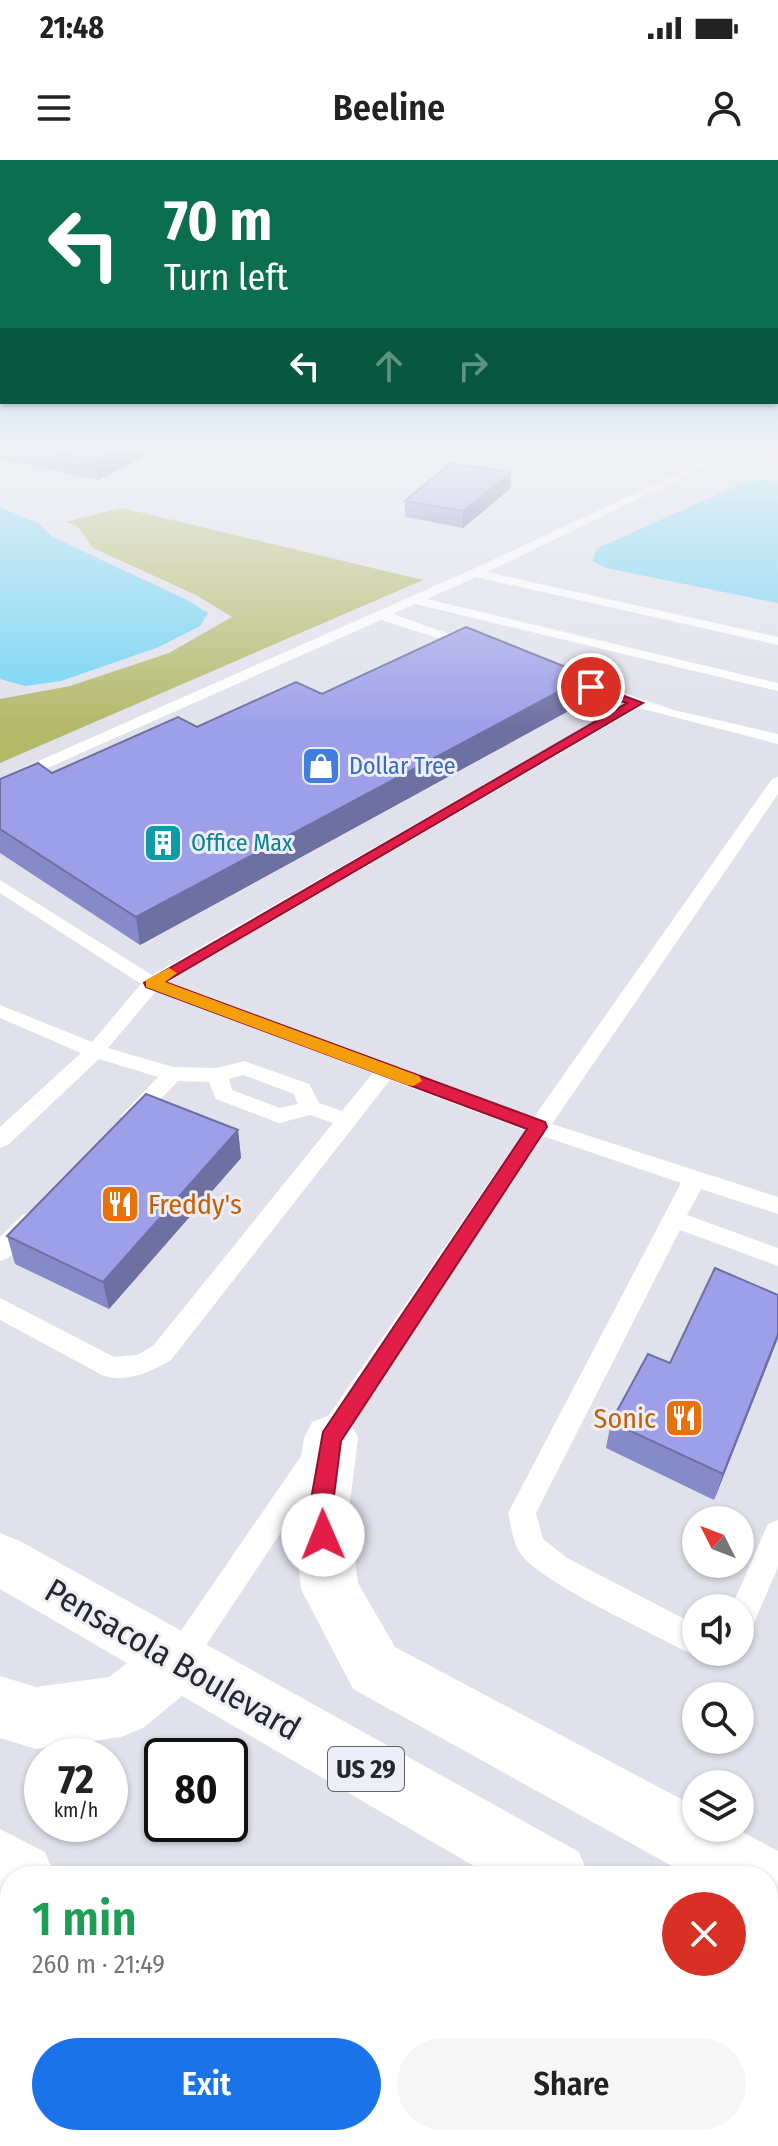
<!DOCTYPE html>
<html lang="en">
<head>
<meta charset="utf-8">
<style>
  body { margin:0; font-family:"Fira Sans Condensed",sans-serif; background:#f6f6f6; color:#222; height:100vh; display:flex; flex-direction:column; font-size:30px; white-space:nowrap }
  * { box-sizing:border-box; margin:0 }
  p { font-size:26px; color:#767676 }
  .icon { flex:none; width:44px; height:44px; fill:none; stroke:currentColor; stroke-width:2; stroke-linecap:round; stroke-linejoin:round }
  .map { position:relative; flex:1; overflow:hidden }
  .side { position:absolute; left:0px; top:1706px; width:778px; height:280px; display:flex; flex-direction:column; background:#fff; border-radius:32px 32px 0 0; box-shadow:0 2px 6px #0004 }
  .side>* { flex:none }
  .hud { position:absolute; left:0px; top:0px; width:778px; height:244px; box-shadow:0 2px 6px #0004; background:#0b6e4f; color:#fff; overflow:hidden }
  .needle { width:52px; rotate:312deg }
  .fabs { position:absolute; left:682px; top:1346px; display:grid; gap:16px }
  .fabs a { display:grid; place-items:center; width:72px; height:72px; border-radius:50%; background:#fff; box-shadow:0 2px 6px #0004; font-size:40px }
  .speed { position:absolute; left:24px; top:1578px; display:flex; gap:16px; font-size:40px; font-weight:700; text-align:center }
  .speed>* { display:grid; place-content:center; width:104px; height:104px; border-radius:50%; background:#fff; box-shadow:0 2px 6px #0004; line-height:1 }
  .speed small { font-size:20px; font-weight:400 }
  .speed .limit { border:4px solid #111; border-radius:12px; background:#fff; color:#111 }
  .pin { position:absolute; display:grid; place-items:center; width:68px; height:68px; color:#fff; margin:-34px; border:4px solid #fff; border-radius:50%; box-shadow:0 2px 8px #0007 }
  .me { position:absolute; width:88px; margin:-44px; rotate:359deg; stroke-linejoin:round; filter:drop-shadow(0 0 6px #0008) }
  .turn { display:flex; align-items:center; gap:28px; height:168px; padding:0 32px; font-size:36px }
  .turn .icon { width:104px; height:104px; stroke-width:2.5 }
  .turn b { display:block; font-size:56px; line-height:68px }
  .lanes { display:flex; align-items:center; height:76px; padding:0 32px; background:#0003; justify-content:center; gap:40px; direction:ltr }
  .lanes .off { opacity:.35 }
  .round { display:grid; place-items:center; flex:none; width:84px; height:84px; border-radius:42px; background:#f6f6f6 }
  .overview { display:flex; align-items:center; justify-content:space-between; height:136px; padding:0 32px }
  h1 { font-size:48px; font-weight:600; line-height:60px; color:#1e9e55 }
  .primary-button { display:flex; gap:16px; margin-top:auto; padding:16px 32px }
  .primary-button a { flex:1; height:92px; border-radius:48px; background:#1a73e8; color:#fff; font-size:32px; font-weight:600; line-height:92px; text-align:center }
  .primary-button a+a { background:#f6f6f6; color:#222 }
  .status { display:flex; justify-content:space-between; align-items:center; height:56px; padding:0 40px; background:#fff; direction:ltr }
  .status svg { height:22px; fill:currentColor }
  header { display:flex; justify-content:space-between; align-items:center; height:104px; padding:0 32px; background:#fff; font-size:36px; font-weight:600 }
  .map>svg:first-child { display:block }
</style>
</head>
<body>
<div class="status"><b>21:48</b><svg viewBox="0 0 49 12"><path d="M0 12V9h3v3zM5 12V6h3v6zM10 12V3h3v9zM15 12V0h3v12zM26 1h20v11H26zM47 4h2v5h-2z"/></svg></div>
<header><svg class="icon" aria-label="menu" viewBox="0 0 24 24"><path d="M4 6h16M4 12h16M4 18h16"/></svg>Beeline<svg class="icon" aria-label="person" viewBox="0 0 24 24"><circle cx="12" cy="8" r="4"/><path d="M4 21q1-7 8-7t8 7"/></svg></header>
<div class="map">
<svg width="778" height="1986" viewBox="0 0 778 1986">
  <rect width="100%" height="100%" fill="#e0e1eb"/>
  <!-- forest -->
  <polygon fill="#b3b969" points="122,348 423,420 0,603 0,539 70,526 169,493 232,457 196,435 93,388 77,366 65,362"/>
  <!-- water -->
  <g fill="#70d4f4">
    <polygon points="762,320 778,322 778,443 606,408 593,401 596,389 747,321"/>
    <polygon points="0,347 38,363 53,377 185,439 208,453 200,466 159,487 61,521 25,526 0,519"/>
  </g>
  <g fill="none" stroke-linecap="round" stroke-linejoin="round">
    <!-- service -->
    <g fill="#fff" fill-rule="evenodd">
      <polygon points="727,290 736,292 487,412 778,477 778,485 476,417 427,439 778,523 778,531 415,444 393,454 481,485 469,488 381,460 0,629 0,618 471,410"/>
      <path d="M 559,511 L 674,550 L 778,574 L 778,584 L 639,548 L 168,822 L 534,957 L 772,619 L 778,617 L 778,634 L 552,964 L 778,1037 L 778,1054 L 701,1029 L 687,1055 L 778,1088 L 778,1106 L 680,1070 L 536,1353 L 543,1379 L 567,1398 L 696,1465 L 696,1492 L 704,1492 L 696,1495 L 685,1491 C 650,1472 540,1422 521,1394 C 513,1384 511,1365 508,1353 L 681,1023 L 543,976 L 189,1511 L 178,1516 L 167,1511 L 163,1501 L 167,1491 L 525,970 L 390,920 L 171,1200 C 150,1212 126,1224 102,1215 L 0,1160 L 0,1138 L 114,1197 L 137,1195 L 153,1186 L 333,963 L 310,955 L 279,963 L 216,939 L 209,922 L 178,921 L 140,961 L 124,961 L 121,956 L 158,917 L 99,899 L 8,985 L 0,988 L 0,967 L 81,893 L 0,858 L 0,845 L 92,882 L 141,824 L 0,733 L 0,720 L 152,815 L 626,543 L 554,518 L 552,515 ZM 156,831 L 373,913 L 342,951 L 319,943 L 309,924 L 244,901 L 217,908 L 173,907 L 108,888 ZM 243,915 L 294,934 L 298,944 L 280,948 L 232,930 L 229,919 Z"/>
      <polygon points="30,1052 38,1055 42,1061 38,1067 8,1098 0,1101 0,1077 22,1055"/>
      <polygon points="778,1360 778,1407 750,1472 740,1476 740,1448 731,1448 768,1364"/>
      <polygon points="10,1844 10,1891 0,1895 0,1848"/>
    </g>
    <!-- secondary -->
    <polygon fill="#fff" fill-rule="evenodd" points="704,290 778,290 778,302 715,296"/>
    <!-- trunk -->
    <g fill="#fff" fill-rule="evenodd">
      <polygon points="331,1255 350,1262 358,1278 349,1351 358,1423 395,1487 696,1647 696,1668 735,1668 778,1691 778,1741 768,1745 768,1716 690,1716 353,1529 301,1429 293,1351 304,1278 312,1262"/>
      <polygon points="0,1373 20,1381 579,1692 589,1716 491,1716 182,1536 143,1568 121,1577 36,1589 0,1578 0,1516 36,1527 109,1517 127,1503 0,1429"/>
      <polygon points="0,1669 45,1692 55,1716 10,1716 10,1745 0,1741"/>
      <polygon points="768,1801 778,1806 778,1879 768,1874"/>
      <polygon points="365,1976 452,1976 456,1986 369,1986"/>
    </g>
  </g>
  <!-- wall -->
  <g fill="#878ac8">
    <polygon points="0,290 157,290 98,320 0,299"/>
    <polygon points="510,329 463,368 405,357 405,341"/>
    <polygon points="588,516 585,542 140,785 0,693 0,619 52,613 197,567 322,534"/>
    <polygon points="238,970 241,998 109,1149 15,1104 7,1076"/>
    <polygon points="778,1135 778,1178 714,1340 606,1288 611,1262 670,1203"/>
  </g>
  <!-- shaded-wall -->
  <g fill="#6e70a2">
    <polygon points="118,290 157,290 98,320 95,301"/>
    <polygon points="511,313 510,329 463,368 463,351"/>
    <polygon points="588,516 585,542 140,785 136,757"/>
    <polygon points="238,970 241,998 109,1149 103,1122"/>
    <polygon points="778,1174 778,1178 714,1340 723,1314"/>
  </g>
  <!-- building -->
  <g fill="#9da0e8" stroke="#6e70a2" stroke-width="2">
    <polygon points="43,290 118,290 95,301"/>
    <polygon points="451,303 511,313 463,351 405,341"/>
    <polygon points="466,467 588,516 136,757 0,669 0,619 38,603 52,613 178,557 197,567 296,522 322,534"/>
    <polygon points="146,934 238,970 103,1122 7,1076"/>
    <polygon points="715,1108 778,1135 778,1174 723,1314 611,1262 648,1194 670,1203"/>
  </g>
  <!-- sky -->
  <linearGradient id="sky" x2="0" y2="1"><stop stop-color="#78c1ed"/><stop offset="0.51" stop-color="#f1f2f6"/><stop offset="1" stop-color="#f1f2f6" stop-opacity="0"/></linearGradient>
  <rect width="778" height="568" fill="url(#sky)"/>
  <!-- route -->
  <polygon fill="#e11d48" stroke="#92132f" stroke-width="2" points="587,525 595,525 643,543 165,822 545,962 547,967 341,1281 332,1351 335,1375 332,1383 323,1386 315,1383 309,1351 323,1272 527,969 146,827 144,823 627,543 587,530"/>
  <!-- slow -->
  <polygon fill="#f59e0b" points="169,808 177,813 165,822 419,916 422,921 413,926 407,925 146,827 146,820"/>
  <!-- icons -->
  <defs>
    <g id="shop-square" transform="scale(2)"><rect x="-9" y="-9" width="18" height="18" rx="4" fill="#3f7fe0" stroke="#edeef8"/><path d="M-5-2.5h2.3a2.7 3.5 0 0 1 5.4 0H5L5.5 6h-11ZM-1.5-2.5h3a1.5 2.3 0 0 0-3 0Z" fill="#fff"/></g>
    <g id="building-square" transform="scale(2)"><rect x="-9" y="-9" width="18" height="18" rx="4" fill="#0f9aa8" stroke="#edeef8"/><path d="M-4-6H4V6H1V3H-1V6H-4ZM-2.5-4.3h1.7v1.8h-1.7ZM.8-4.3h1.7v1.8H.8ZM-2.5-1h1.7V.8h-1.7ZM.8-1h1.7V.8H.8Z" fill="#fff"/></g>
    <g id="restaurant-square" transform="scale(2)"><rect x="-9" y="-9" width="18" height="18" rx="4" fill="#e8710a" stroke="#edeef8"/><path d="M-5-6h1v4h1v-4h1v4h1v-4h1v5L-1.5 .5V6h-2V.5L-5-1ZM5-6V6H3V1.5H1.5Q1.5-4 5-6Z" fill="#fff"/></g>
  </defs>
  <g fill-rule="evenodd">
    <use href="#shop-square" x="321" y="606"/>
    <use href="#building-square" x="163" y="683"/>
    <use href="#restaurant-square" x="120" y="1044"/>
    <use href="#restaurant-square" x="684" y="1258"/>
  </g>
  <g text-anchor="middle" stroke-width="6" stroke-linejoin="round" paint-order="stroke">
    <!-- far-shop labels -->
    <g font-size="24" fill="#366cbe" stroke="#edeef8" text-anchor="start">
      <text x="349" y="614">Dollar Tree</text>
    </g>
    <!-- far-culture labels -->
    <g font-size="24" fill="#0d838f" stroke="#edeef8" text-anchor="start">
      <text x="191" y="691">Office Max</text>
    </g>
    <!-- shield labels -->
    <rect fill="#edeef8" stroke="#626368" stroke-width="2" x="328" y="1587" width="76" height="44" rx="6"/>
    <g font-size="26" font-weight="bold" fill="#27282b">
      <text x="366" y="1618">US 29</text>
    </g>
    <!-- food labels -->
    <g font-size="28" fill="#c56008" stroke="#edeef8" text-anchor="start">
      <text x="148" y="1054">Freddy's</text>
      <text x="656" y="1268" text-anchor="end">Sonic</text>
    </g>
    <!-- near-street labels -->
    <g font-size="34" fill="#27282b" stroke="#edeef8">
      <text transform="translate(173 1499) rotate(30)" y="12">Pensacola Boulevard</text>
    </g>
  </g>
</svg>
<div class="fabs">
<a><svg class="needle" viewBox="-14 -14 28 28"><path d="M0-13l5 13h-10z" fill="#e53935"/><path d="M0 13l5-13h-10z" fill="#767676"/></svg></a>
<a><svg class="icon" aria-label="sound" viewBox="0 0 24 24"><path d="M4 9h4l5-4v14l-5-4H4zM17 9q2 3 0 6"/></svg></a>
<a><svg class="icon" aria-label="search" viewBox="0 0 24 24"><circle cx="10" cy="10" r="6"/><path d="M15 15l6 6"/></svg></a>
<a><svg class="icon" aria-label="layers" viewBox="0 0 24 24"><path d="M12 4l9 5-9 5-9-5zM3 14l9 5 9-5"/></svg></a>
</div>
<div class="speed"><div>72<small>km/h</small></div><div class="limit">80</div></div>
<div class="pin" style="left:591px;top:527px;background:#d93025"><svg class="icon" aria-label="arrive" viewBox="0 0 24 24"><path d="M6 21V4h12l-3 4 3 4H6"/></svg></div>
<svg class="me" style="left:323px;top:1375px" viewBox="-20 -20 40 40"><circle r="19" fill="#fff"/><path d="M0-13L10 11 0 6-10 11z" fill="#e11d48"/></svg>
<div class="hud">
<div class="turn"><svg class="icon" aria-label="left" viewBox="0 0 24 24"><path d="M17 20v-9H6M10 6l-5 5 5 5"/></svg><div><b>70 m</b>Turn left</div></div>
<div class="lanes"><svg class="icon" aria-label="left" viewBox="0 0 24 24"><path d="M17 20v-9H6M10 6l-5 5 5 5"/></svg><svg class="icon off" aria-label="ahead" viewBox="0 0 24 24"><path d="M12 20V5M6 11l6-6 6 6"/></svg><svg class="icon off" aria-label="right" viewBox="0 0 24 24"><path d="M7 20v-9h11M14 6l5 5-5 5"/></svg></div>
</div>
<section class="side">
<div class="overview"><div><h1>1 min</h1><p>260 m · 21:49</p></div><a class="round" style="background:#d93025;color:#fff"><svg class="icon" aria-label="close" viewBox="0 0 24 24"><path d="M6 6l12 12M18 6L6 18"/></svg></a></div>
<div class="primary-button"><a>Exit</a><a>Share</a></div>
</section>
</div>
</body>
</html>
